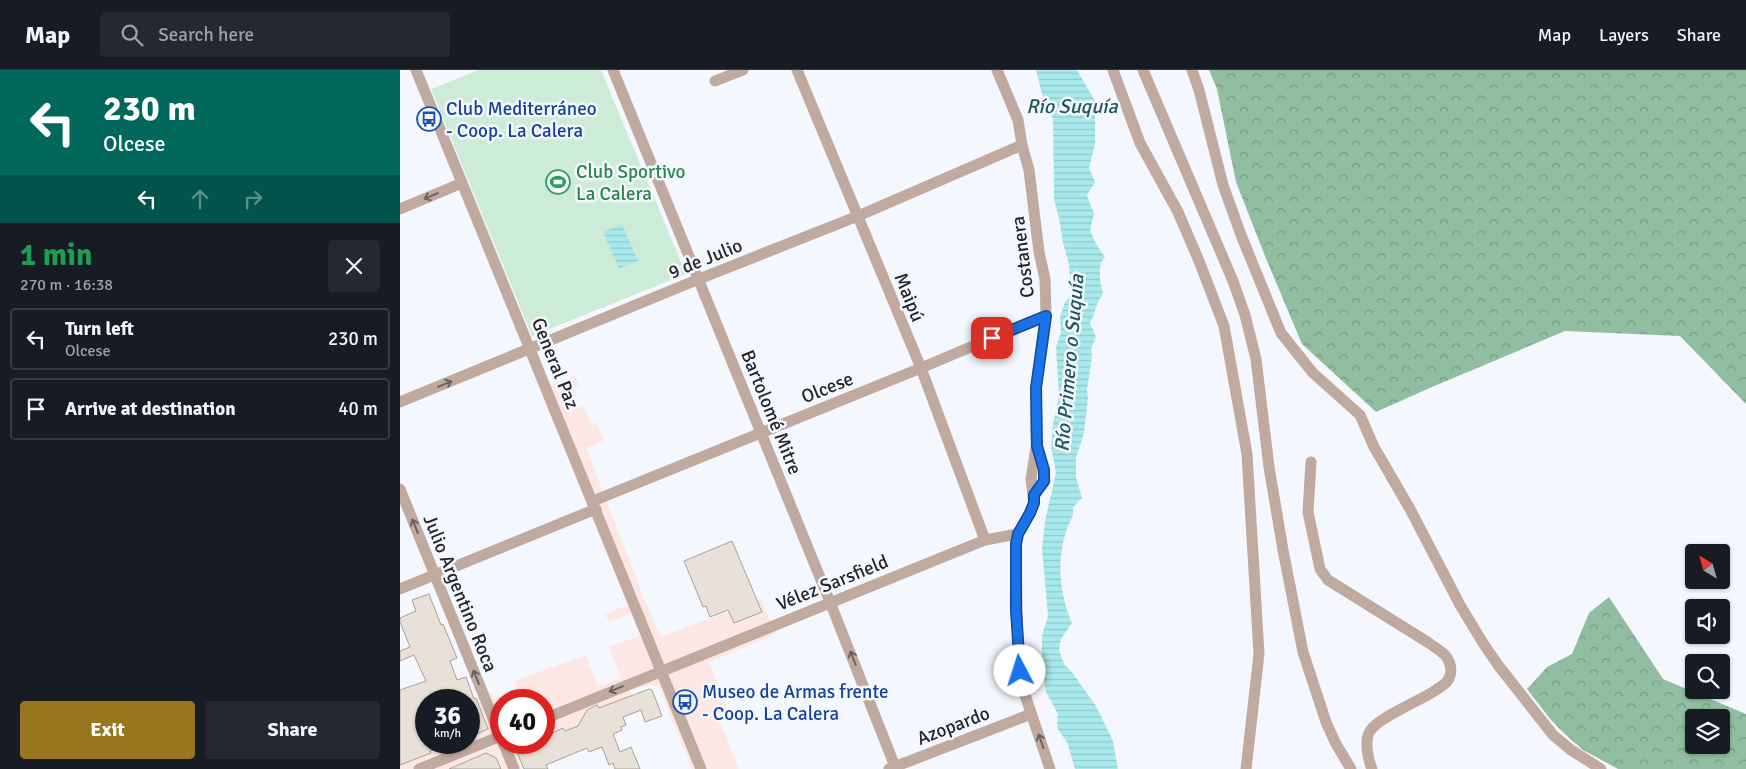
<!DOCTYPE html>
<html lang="en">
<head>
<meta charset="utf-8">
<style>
  body { margin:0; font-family:Signika,sans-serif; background:#242831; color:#f1f3f6; height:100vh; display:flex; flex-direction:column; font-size:19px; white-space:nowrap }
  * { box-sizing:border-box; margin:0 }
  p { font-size:16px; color:#9ea1a6 }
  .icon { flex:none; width:28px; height:28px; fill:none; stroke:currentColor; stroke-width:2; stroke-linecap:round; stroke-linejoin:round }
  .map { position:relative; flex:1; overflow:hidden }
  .details { display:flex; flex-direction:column; background:#171b24; width:400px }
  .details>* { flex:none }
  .top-card { background:#00695c; color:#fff; overflow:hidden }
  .needle { width:32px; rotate:323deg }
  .controls { position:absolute; left:1285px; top:474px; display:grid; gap:10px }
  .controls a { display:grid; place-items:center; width:45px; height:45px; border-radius:5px; background:#171b24; box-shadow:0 1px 4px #0004; font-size:25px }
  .speed { position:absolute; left:15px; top:619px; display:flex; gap:10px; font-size:25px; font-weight:700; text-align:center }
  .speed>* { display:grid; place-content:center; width:65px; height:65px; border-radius:50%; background:#171b24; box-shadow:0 1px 4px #0004; line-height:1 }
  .speed small { font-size:12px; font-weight:400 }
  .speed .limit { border:8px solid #d22; background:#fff; color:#111 }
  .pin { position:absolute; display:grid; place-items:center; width:42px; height:42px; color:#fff; margin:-21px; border-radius:10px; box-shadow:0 2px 8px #0006 }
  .me { position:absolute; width:55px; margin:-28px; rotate:355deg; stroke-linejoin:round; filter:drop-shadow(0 0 4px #0008) }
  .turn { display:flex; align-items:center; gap:18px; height:105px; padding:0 20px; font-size:22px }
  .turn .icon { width:65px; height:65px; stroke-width:2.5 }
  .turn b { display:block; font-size:35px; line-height:42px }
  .lanes { display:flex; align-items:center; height:48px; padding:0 20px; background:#0003; justify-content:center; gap:25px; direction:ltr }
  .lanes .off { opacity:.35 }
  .round { display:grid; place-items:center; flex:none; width:52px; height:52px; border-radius:5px; background:#242831 }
  .overview { display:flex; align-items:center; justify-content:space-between; height:85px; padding:0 20px }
  h1 { font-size:30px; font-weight:700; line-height:38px; color:#1e9e55 }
  .button { display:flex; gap:10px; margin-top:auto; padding:10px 20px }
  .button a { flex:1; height:58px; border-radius:5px; background:#99751f; color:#fff; font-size:20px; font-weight:700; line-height:58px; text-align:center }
  .button a+a { background:#242831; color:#f1f3f6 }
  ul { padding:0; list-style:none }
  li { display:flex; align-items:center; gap:15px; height:62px; margin:0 10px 8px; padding:0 10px; border:2px solid #363941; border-radius:5px }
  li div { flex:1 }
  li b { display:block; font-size:19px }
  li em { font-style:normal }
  header { display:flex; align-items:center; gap:30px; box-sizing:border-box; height:70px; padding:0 25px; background:#171b24; border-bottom:1px solid #363941 }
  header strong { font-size:24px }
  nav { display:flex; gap:28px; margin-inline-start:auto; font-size:18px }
  .search { width:350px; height:45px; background:#242831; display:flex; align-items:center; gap:12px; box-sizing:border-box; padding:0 18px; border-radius:5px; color:#9ea1a6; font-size:19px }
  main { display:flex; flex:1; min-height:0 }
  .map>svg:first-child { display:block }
</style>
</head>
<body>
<header>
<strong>Map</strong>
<div class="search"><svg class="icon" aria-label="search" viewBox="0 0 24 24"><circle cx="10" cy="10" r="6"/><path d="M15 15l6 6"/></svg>Search here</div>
<nav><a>Map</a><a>Layers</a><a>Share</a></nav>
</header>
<main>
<section class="details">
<div class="top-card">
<div class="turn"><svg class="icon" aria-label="left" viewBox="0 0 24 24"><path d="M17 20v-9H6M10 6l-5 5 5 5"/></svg><div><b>230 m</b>Olcese</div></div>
<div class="lanes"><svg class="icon" aria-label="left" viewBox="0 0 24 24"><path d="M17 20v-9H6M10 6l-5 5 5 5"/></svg><svg class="icon off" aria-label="ahead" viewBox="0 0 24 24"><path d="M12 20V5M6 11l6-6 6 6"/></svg><svg class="icon off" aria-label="right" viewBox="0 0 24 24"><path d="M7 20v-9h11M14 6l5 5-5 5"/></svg></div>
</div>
<div class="overview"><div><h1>1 min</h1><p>270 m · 16:38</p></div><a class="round"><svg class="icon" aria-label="close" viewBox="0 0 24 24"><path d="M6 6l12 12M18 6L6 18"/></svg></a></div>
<ul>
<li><svg class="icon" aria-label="left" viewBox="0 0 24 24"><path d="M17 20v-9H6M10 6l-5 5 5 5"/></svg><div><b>Turn left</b><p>Olcese</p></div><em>230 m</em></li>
<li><svg class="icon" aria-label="arrive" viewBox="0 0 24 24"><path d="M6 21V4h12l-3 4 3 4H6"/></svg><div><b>Arrive at destination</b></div><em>40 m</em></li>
</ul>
<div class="button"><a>Exit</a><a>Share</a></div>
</section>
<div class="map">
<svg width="1346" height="699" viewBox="0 0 1346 699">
  <defs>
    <pattern id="forest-crowns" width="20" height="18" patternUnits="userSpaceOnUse" patternTransform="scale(1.25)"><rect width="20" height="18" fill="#91bea0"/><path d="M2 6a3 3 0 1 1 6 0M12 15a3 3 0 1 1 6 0" fill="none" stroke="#769a83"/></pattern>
    <pattern id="water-rules" width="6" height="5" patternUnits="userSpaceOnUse" patternTransform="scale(1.25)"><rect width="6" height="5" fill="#a8e9ec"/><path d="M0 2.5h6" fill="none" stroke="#90c8cb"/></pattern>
  </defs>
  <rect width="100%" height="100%" fill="#f5f7fe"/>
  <!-- commercial -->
  <polygon fill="#fde7e5" points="175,306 180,316 175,318 176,324 167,328 172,340 183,336 191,354 196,352 204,371 186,378 247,536 261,567 361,529 376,564 309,592 327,636 316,641 339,699 292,699 259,618 256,615 251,614 230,621 238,642 119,691 122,699 0,699 0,664 26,654 26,672 69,672 69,631 92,623 97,636 101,635 101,672 144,672 144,630 115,630 121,628 114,611 186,585 198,617 221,608 209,577 242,565 233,543 209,552 205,544 228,535 140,320"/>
  <!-- forest -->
  <g fill="url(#forest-crowns)" fill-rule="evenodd">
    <polygon points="809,0 1346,0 1346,334 1280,266 1165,261 1032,317 976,342 902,274 865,186 836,112 817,19"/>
    <path d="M 1209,527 L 1263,609 L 1346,644 L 1346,699 L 1218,699 L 1183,680 L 1166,665 L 1151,650 L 1127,619 L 1147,597 L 1172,584 L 1189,543 ZM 1294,648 L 1321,648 L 1321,675 L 1294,675 Z"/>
  </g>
  <!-- garden -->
  <polygon fill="#cdecd7" points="79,0 201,0 286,204 132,266 31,19"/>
  <!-- water -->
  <g fill="url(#water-rules)">
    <path d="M 636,0 L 677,0 L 695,31 L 695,74 L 689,98 L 695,112 L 687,125 L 694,144 L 690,160 L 696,174 L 705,187 C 697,196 700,213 703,224 C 695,234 696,242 690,253 L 696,267 L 691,279 L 692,287 L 687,320 L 688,328 L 684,363 L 676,388 L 676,407 L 682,428 L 673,437 C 674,450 669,450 666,462 C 656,492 660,524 672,553 L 661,569 L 659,580 L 664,594 L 671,601 L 696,636 L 713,671 L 718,699 L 675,699 L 667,672 L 657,658 L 658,644 L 646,622 L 642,597 L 642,566 L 648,546 L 642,478 L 645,451 L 656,403 L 651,377 L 653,353 L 659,326 L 656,277 L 661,262 L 660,247 L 665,232 L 669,228 L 671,222 L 669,195 L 663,173 L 659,148 L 654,130 L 653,49 L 642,24 Z"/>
    <polygon points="222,154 238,191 219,199 203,162"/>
  </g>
  <!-- building -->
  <g fill="#e8e1d7" stroke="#a7a197">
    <polygon points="332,471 362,542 334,553 328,540 310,547 306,536 303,537 284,491"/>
    <polygon points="29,524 41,555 43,554 57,588 50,591 57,610 66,607 74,629 76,628 88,659 69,667 69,631 71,630 26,630 26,672 52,673 30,681 31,683 0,695 0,620 26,611 14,585 0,591 0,581 10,577 0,552 0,548 16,541 12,530"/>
    <polygon points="249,619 252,620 262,646 245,652 241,640 223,647 226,655 221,657 222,660 213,664 220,682 231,677 240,699 215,699 213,693 209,695 202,677 189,682 187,678 170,685 146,695 148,699 124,699 114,674 118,672 144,672 144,667 163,658 165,661 178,656 187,640 197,635 199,638"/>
    <polygon points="86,683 96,688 101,699 49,699"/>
  </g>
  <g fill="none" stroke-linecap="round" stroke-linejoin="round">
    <!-- minor -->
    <g stroke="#c0aaa0" stroke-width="11">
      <polyline points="16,0 301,699"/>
      <polyline points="213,0 430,532 496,699"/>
      <polyline points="397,0 521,298 585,470"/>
      <polyline points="597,0 618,50 622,75 629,100 639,182 645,209 646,245 636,318 636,364 637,376 644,400 645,411 634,425"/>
      <polyline points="713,0 740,73 778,142 799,191 824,256 847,384 859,584 846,699"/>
      <polyline points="743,0 833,211 845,245 856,289 869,397 883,480 903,582 926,652 935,672 951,699"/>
      <polyline points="792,0 799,20 823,115 841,165 881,263 913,303 960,345 974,377 1010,439 1060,535 1083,573 1098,595 1153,665 1171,680 1201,699"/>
      <polyline points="315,11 343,0"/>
      <polyline points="0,139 62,113"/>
      <polyline points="0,332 299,209 458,146 622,75"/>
      <polyline points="636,377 631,409 634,433 630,443 618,464 616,474 618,586 622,616 650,699"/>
      <path d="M 911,392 L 908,442 L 920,499 L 928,510 L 1029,573 C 1034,577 1041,581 1045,585 C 1051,592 1053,602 1048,610 C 1046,614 1040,617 1036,620 C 1020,631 979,647 970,661 C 964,671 968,689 972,699"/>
      <polyline points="0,419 101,668"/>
      <polyline points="193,431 521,298 646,245"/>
      <polyline points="0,519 196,439"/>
      <polyline points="144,649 585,470 618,464"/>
      <polyline points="103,672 114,699"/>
      <polyline points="19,699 101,666"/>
      <polyline points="489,699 631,644"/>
    </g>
  </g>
  <!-- one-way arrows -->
  <defs><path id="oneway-shaft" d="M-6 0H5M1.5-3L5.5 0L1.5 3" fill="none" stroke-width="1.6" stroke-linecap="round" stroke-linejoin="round" transform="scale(1.25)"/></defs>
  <g stroke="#6b615f">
    <use href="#oneway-shaft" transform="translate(31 126) rotate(157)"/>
    <use href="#oneway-shaft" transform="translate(45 314) rotate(-22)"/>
    <use href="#oneway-shaft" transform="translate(15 456) rotate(-112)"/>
    <use href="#oneway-shaft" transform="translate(453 588) rotate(-111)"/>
    <use href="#oneway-shaft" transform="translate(76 607) rotate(-112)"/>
    <use href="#oneway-shaft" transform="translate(216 619) rotate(158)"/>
    <use href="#oneway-shaft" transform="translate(641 671) rotate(-109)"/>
  </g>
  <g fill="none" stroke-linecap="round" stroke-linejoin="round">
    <!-- route casing -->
    <g stroke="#114b97" stroke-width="12">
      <polyline id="route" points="592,268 646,246 636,318 637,376 644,400 644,411 634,425 634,433 630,443 618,464 616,474 616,540 620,601"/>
    </g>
    <!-- route -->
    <use href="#route" stroke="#1a73e8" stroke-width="9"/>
  </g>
  <!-- icons -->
  <defs>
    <g id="bus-ring" transform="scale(1.25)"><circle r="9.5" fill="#f5f7fe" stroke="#1a4fb4" stroke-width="1.5"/><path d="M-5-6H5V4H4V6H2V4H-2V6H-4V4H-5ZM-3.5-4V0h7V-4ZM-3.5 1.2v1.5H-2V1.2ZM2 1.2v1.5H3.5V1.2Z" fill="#1a4fb4"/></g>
    <g id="stadium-ring" transform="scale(1.25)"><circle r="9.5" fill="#f5f7fe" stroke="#2e9e5b" stroke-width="1.5"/><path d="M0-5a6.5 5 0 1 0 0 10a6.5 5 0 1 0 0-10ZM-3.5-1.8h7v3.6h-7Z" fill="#2e9e5b"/></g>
  </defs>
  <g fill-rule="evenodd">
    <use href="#bus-ring" x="29" y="49"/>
    <use href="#stadium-ring" x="158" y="112"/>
    <use href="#bus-ring" x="285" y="632"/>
  </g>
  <g text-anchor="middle" stroke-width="5" stroke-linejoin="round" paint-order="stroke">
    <!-- transit labels -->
    <g font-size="19" fill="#164399" stroke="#f5f7fe" text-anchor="start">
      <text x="46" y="45">Club Mediterráneo<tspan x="46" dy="22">- Coop. La Calera</tspan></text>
      <text x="302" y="628">Museo de Armas frente<tspan x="302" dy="22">- Coop. La Calera</tspan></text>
    </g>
    <!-- leisure labels -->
    <g font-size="19" fill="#27864d" stroke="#f5f7fe" text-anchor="start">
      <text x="176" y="108">Club Sportivo<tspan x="176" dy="22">La Calera</tspan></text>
    </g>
    <!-- street labels -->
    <g font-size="19" fill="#25262a" stroke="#f5f7fe">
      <text transform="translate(622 187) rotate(-97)" y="7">Costanera</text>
      <text transform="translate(305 188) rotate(-22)" y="7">9 de Julio</text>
      <text transform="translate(510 227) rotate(68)" y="7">Maipú</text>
      <text transform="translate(156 293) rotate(68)" y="7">General Paz</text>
      <text transform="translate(427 317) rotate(-22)" y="7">Olcese</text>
      <text transform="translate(372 342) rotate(68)" y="7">Bartolomé Mitre</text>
      <text transform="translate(432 512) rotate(-22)" y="7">Vélez Sarsfield</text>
      <text transform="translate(61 523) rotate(68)" y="7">Julio Argentino Roca</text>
      <text transform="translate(553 655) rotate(-21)" y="7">Azopardo</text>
    </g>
    <!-- water labels -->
    <g font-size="20" font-style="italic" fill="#21585b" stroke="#f5f7fe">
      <text x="672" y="43">Río Suquía</text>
      <text transform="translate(669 293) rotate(-85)" y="7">Río Primero o Suquía</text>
    </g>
  </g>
</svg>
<div class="controls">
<a><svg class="needle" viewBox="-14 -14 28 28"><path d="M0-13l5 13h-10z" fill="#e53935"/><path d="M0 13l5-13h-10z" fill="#9ea1a6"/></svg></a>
<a><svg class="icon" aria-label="sound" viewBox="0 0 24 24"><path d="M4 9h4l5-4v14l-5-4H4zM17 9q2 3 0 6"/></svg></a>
<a><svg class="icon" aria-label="search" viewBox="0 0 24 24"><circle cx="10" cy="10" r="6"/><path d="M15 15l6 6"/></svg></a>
<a><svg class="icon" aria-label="layers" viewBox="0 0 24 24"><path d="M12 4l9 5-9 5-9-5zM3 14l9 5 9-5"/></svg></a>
</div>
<div class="speed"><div>36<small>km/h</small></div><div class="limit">40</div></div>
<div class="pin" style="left:592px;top:268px;background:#d93025"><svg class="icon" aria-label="arrive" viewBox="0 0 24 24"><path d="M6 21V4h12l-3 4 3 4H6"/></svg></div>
<svg class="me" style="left:620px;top:601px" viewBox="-20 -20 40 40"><circle r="19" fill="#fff"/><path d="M0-13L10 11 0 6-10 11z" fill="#1a73e8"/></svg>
</div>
</main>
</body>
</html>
